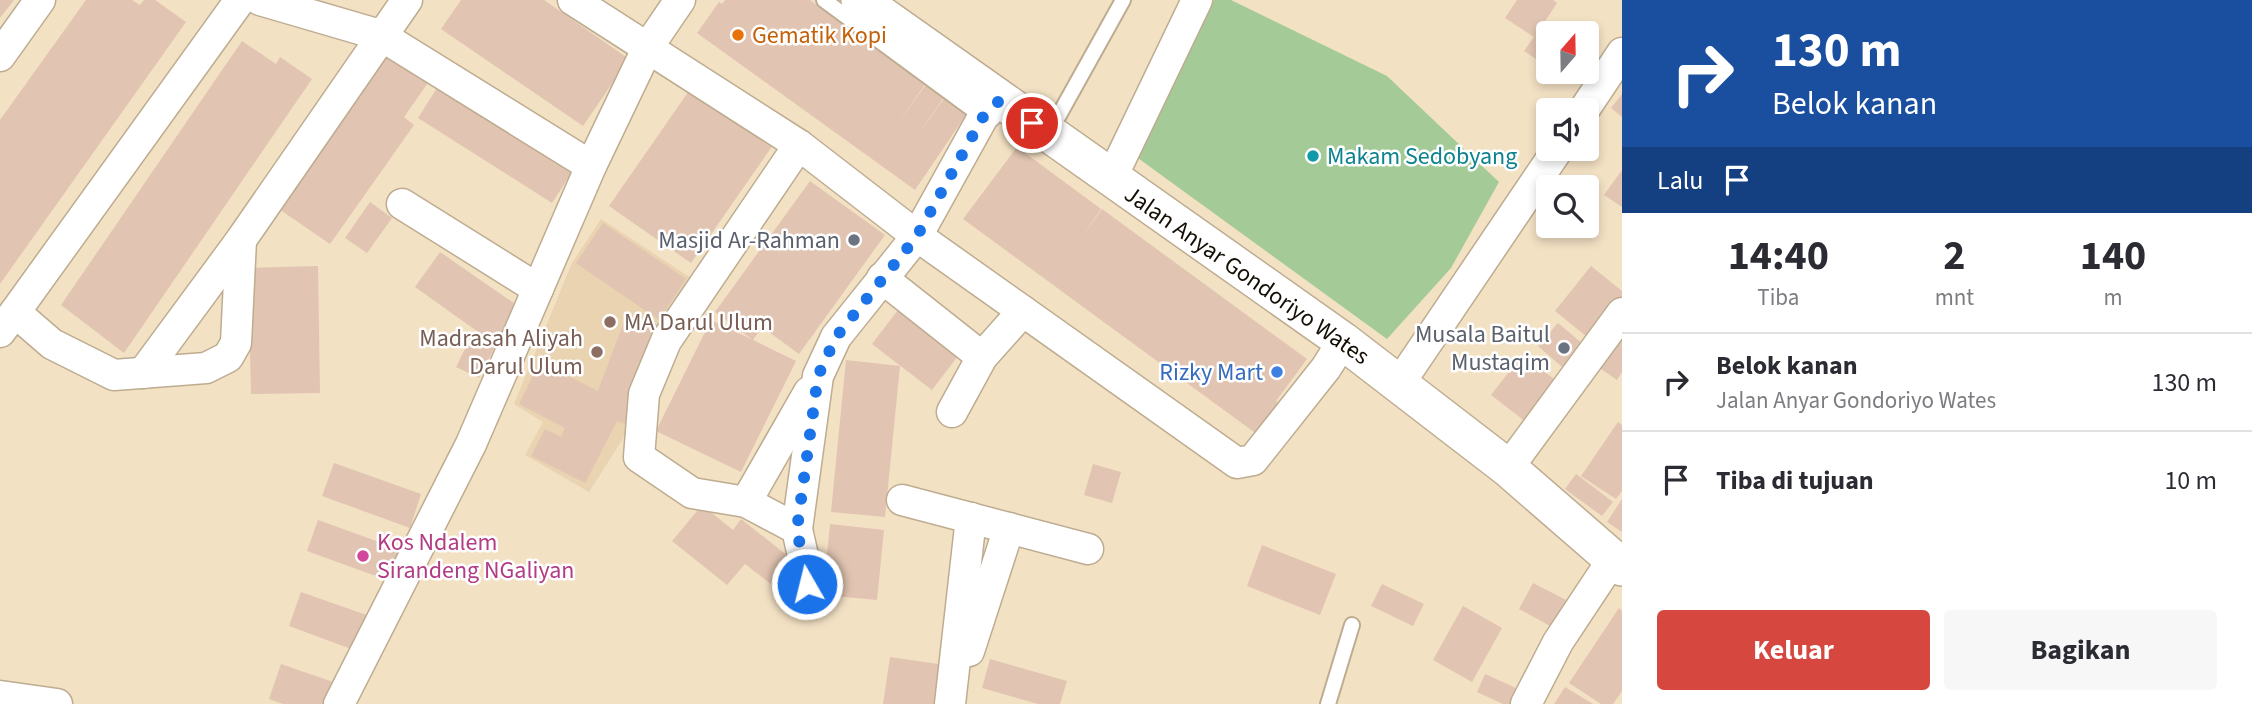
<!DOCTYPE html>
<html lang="id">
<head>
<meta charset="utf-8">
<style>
  body { margin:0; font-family:"Source Sans 3",sans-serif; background:#f7f7f7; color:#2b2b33; height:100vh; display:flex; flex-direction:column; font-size:26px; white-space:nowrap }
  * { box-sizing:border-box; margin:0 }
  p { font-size:23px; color:#7c7c81 }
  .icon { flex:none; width:38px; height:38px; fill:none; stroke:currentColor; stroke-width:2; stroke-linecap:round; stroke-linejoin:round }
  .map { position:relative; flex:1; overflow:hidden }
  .panel { display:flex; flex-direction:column; background:#fff; width:630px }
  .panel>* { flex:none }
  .banner { background:#1a4fa0; color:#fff; overflow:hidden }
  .needle { width:46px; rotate:20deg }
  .tools { position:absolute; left:1536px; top:21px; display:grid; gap:14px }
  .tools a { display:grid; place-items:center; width:63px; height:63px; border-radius:7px; background:#fff; box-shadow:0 4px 10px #0003; font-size:35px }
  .pin { position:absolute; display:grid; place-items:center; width:60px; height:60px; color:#fff; margin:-30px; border:4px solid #fff; border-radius:50%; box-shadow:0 2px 7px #0007 }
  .me { position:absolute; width:77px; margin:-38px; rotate:352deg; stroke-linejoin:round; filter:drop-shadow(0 0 5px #0008) }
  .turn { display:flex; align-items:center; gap:24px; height:147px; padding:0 35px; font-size:32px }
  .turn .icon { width:91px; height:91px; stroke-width:2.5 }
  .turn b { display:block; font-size:49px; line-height:60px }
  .then { display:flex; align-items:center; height:66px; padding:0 35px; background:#0003; gap:14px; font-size:26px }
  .eta { display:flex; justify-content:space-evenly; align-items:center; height:119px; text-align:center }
  .eta b { font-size:42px; font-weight:700; line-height:49px }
  .primary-button { display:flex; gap:14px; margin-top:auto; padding:14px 35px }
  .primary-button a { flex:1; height:80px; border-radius:7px; background:#d6483f; color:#fff; font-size:28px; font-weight:700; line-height:80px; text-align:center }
  .primary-button a+a { background:#f7f7f7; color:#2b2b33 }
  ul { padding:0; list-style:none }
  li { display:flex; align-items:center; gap:21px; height:98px; padding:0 35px; border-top:2px solid #e1e1e2 }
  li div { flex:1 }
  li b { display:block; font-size:26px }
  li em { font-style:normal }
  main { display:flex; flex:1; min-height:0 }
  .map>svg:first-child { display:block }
</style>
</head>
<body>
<main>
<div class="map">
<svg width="1622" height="704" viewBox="0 0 1622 704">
  <rect width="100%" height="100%" fill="#f3e1c4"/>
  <!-- built -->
  <polygon fill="#e9d3b0" points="601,219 694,280 629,429 589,492 525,455 543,422 514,404 572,263"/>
  <!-- green -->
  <polygon fill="#a4cb97" points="1214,0 1231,0 1387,76 1499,182 1451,268 1387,339 1131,153"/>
  <!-- building -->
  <g fill="#e1c4b1">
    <polygon points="0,0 14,0 0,18"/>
    <polygon points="86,0 132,0 140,5 144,0 155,0 186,22 0,284 0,120"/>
    <polygon points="461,0 544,0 629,59 583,126 441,29"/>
    <polygon points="725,0 810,0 926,83 895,128 927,83 945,96 913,141 946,96 968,112 915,190 697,33 719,2 722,4"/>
    <polygon points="1517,0 1553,0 1557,3 1542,26 1553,33 1549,33 1549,68 1524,51 1534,37 1505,18"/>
    <polygon points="242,41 276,64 280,57 312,79 124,353 61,305"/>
    <polygon points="389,47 432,77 404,117 414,125 330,244 276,207"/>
    <polygon points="1555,72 1579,72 1571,83"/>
    <polygon points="442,80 576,166 552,203 418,118"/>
    <polygon points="691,88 773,145 691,263 609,206"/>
    <polygon points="1622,94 1622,117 1611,108"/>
    <polygon points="1017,147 1101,209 1080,240 1102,209 1307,359 1276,401 1280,404 1258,435 963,219"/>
    <polygon points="1622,170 1622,207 1604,195"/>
    <polygon points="810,181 885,235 799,354 762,327 753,340 796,361 741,472 656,431 711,320 753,340 715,312"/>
    <polygon points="370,202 392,218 367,253 345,238"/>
    <polygon points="603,223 686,279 659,320 576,263"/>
    <polygon points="440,252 521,308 495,344 415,287"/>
    <polygon points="318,266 320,393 251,394 248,268"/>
    <polygon points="1591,266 1622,291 1622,305 1592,341 1555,311"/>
    <polygon points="901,306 961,352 932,390 872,344"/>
    <polygon points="627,314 662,326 625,424 617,421 585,483 531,456 545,429 561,437 565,428 519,404 540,362 598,391"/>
    <polygon points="1622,318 1622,372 1617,380 1591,362"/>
    <polygon points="1558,323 1590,350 1569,373 1538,346"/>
    <polygon points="472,335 495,346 479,378 456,367"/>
    <polygon points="1522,355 1557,381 1526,422 1491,395"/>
    <polygon points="846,360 900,366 885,517 831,512"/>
    <polygon points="1618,422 1622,425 1622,491 1616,499 1581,476"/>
    <polygon points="334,463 421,494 410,528 322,496"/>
    <polygon points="1093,464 1121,472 1112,503 1084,495"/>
    <polygon points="1576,474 1613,502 1602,516 1565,489"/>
    <polygon points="1622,499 1622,532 1607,522"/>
    <polygon points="702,505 733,530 741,519 798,564 777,589 745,564 727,585 672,541"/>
    <polygon points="318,520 407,552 395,583 307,551"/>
    <polygon points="830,524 884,530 877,600 823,595"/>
    <polygon points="1262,545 1336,574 1320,615 1247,586"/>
    <polygon points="1533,583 1566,600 1552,627 1519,609"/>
    <polygon points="1382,584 1424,604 1413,626 1371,606"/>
    <polygon points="301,592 375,618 362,653 289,626"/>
    <polygon points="1463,606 1502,628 1472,682 1433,660"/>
    <polygon points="1619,608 1622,611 1622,691 1613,704 1601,704 1569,683"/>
    <polygon points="890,657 945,665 940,704 883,704"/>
    <polygon points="990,659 1067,681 1060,704 1038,704 982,688"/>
    <polygon points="281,664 336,683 328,704 283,704 269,699"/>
    <polygon points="1485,674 1518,689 1511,704 1503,704 1477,692"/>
    <polygon points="1565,687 1593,704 1554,704"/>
  </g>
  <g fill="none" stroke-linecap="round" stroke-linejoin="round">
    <!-- service casing -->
    <g stroke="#beac91" stroke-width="18">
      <g id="service">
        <polyline points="824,0 983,117"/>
        <polyline points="1049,133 1123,0"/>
        <polyline points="1328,704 1352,625"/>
      </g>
    </g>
    <!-- minor casing -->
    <g stroke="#beac91" stroke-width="33">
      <g id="minor">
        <polyline points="240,0 15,312 52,344 114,375 206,368 228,357 236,343 241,240"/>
        <polyline points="260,0 380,35 591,166"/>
        <polyline points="573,0 799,145 917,236 1237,463 1253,460 1326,368 1343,341"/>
        <polyline points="0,56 40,0"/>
        <polyline points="1584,110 1622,53"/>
        <polyline points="1111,179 1197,0"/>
        <polyline points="402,204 538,289"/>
        <polyline points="882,278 982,357"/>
        <polyline points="0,332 15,312"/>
        <polyline points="143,373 241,240 407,0"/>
        <polyline points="1399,384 1558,149"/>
        <polyline points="952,412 982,357 1023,311"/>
        <polyline points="1508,468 1622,313"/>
        <polyline points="902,500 1088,549"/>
        <polyline points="746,502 809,392"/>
        <polyline points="797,529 746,502 692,493 639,457 644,394 666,341 799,145"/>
        <polyline points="808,603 805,565 797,529 818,376 836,337 917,236 983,117 1000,100"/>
        <polyline points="969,651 1009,528"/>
        <polyline points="0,696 57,704"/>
        <polyline points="339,704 471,444 591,166 648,47 680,0"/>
        <polyline points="950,704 971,518"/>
        <polyline points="1526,704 1558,642 1613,559"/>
      </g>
    </g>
    <!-- tertiary casing -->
    <g stroke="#beac91" stroke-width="40">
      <polyline id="tertiary" points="860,0 1343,341 1508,468 1622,567"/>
    </g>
    <!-- service -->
    <use href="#service" stroke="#fff" stroke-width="14"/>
    <!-- minor -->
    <use href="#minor" stroke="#fff" stroke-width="30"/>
    <!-- tertiary -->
    <use href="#tertiary" stroke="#fff" stroke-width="37"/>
  </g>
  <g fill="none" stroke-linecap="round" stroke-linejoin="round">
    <!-- route -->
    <polyline stroke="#1a73e8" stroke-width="12" stroke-dasharray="0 21.6" points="807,584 797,529 818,376 836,337 917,236 983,117 1000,100 1032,123"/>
  </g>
  <!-- markers -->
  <circle fill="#e8710a" stroke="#fff" stroke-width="2.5" cx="738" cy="35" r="7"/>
  <circle fill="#0f9aa8" stroke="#fff" stroke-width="2.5" cx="1313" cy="156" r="7"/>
  <g fill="#6b7280" stroke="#fff" stroke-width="2.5">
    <circle cx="854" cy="240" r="7"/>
    <circle cx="1564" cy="348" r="7"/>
  </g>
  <g fill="#8d6e63" stroke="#fff" stroke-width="2.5">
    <circle cx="610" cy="322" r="7"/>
    <circle cx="597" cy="352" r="7"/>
  </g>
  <circle fill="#3f7fe0" stroke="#fff" stroke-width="2.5" cx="1277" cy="372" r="7"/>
  <circle fill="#d1479c" stroke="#fff" stroke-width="2.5" cx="363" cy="556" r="7"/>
  <g text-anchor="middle" stroke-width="5" stroke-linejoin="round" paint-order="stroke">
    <!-- food labels -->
    <g font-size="24" fill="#c56008" stroke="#fff" text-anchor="start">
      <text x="752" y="43">Gematik Kopi</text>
    </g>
    <!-- culture labels -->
    <g font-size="24" fill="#0d838f" stroke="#fff" text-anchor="start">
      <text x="1327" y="164">Makam Sedobyang</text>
    </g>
    <!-- worship labels -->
    <g font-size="24" fill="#5b616d" stroke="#fff" text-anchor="end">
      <text x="840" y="248">Masjid Ar-Rahman</text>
      <text x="1550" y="342">Musala Baitul<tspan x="1550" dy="28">Mustaqim</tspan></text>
    </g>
    <!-- street labels -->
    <g font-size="24" fill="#140e05" stroke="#fff">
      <text transform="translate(1247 275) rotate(35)" y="8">Jalan Anyar Gondoriyo Wates</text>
    </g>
    <!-- education labels -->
    <g font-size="24" fill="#785e54" stroke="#fff" text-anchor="start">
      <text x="624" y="330">MA Darul Ulum</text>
      <text x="583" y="346" text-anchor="end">Madrasah Aliyah<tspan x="583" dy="28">Darul Ulum</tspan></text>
    </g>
    <!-- shop labels -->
    <g font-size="24" fill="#366cbe" stroke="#fff" text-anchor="end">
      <text x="1263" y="380">Rizky Mart</text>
    </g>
    <!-- hotel labels -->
    <g font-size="24" fill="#b23c85" stroke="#fff" text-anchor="start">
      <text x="377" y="550">Kos Ndalem<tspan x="377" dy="28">Sirandeng NGaliyan</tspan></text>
    </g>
  </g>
</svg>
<div class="tools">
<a><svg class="needle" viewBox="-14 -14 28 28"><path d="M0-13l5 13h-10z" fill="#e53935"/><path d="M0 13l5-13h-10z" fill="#7c7c81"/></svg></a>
<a><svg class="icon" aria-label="sound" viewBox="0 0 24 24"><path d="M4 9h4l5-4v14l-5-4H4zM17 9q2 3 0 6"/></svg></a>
<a><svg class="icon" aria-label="search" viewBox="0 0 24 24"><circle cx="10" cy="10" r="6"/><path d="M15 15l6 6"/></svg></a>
</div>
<div class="pin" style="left:1032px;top:123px;background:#d93025"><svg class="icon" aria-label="arrive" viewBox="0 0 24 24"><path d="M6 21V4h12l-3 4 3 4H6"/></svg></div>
<svg class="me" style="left:807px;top:584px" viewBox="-20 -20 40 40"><circle r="17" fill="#1a73e8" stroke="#fff" stroke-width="3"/><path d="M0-11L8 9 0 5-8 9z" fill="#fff"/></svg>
</div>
<section class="panel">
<div class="banner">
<div class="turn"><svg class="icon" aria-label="right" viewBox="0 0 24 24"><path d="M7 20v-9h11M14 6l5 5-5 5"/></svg><div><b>130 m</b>Belok kanan</div></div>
<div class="then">Lalu<svg class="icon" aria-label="arrive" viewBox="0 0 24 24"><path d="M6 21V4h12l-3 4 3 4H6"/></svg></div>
</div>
<div class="eta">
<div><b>14:40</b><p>Tiba</p></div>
<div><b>2</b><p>mnt</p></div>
<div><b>140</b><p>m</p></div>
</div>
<ul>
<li><svg class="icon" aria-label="right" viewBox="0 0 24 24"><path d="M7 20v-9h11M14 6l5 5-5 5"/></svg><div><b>Belok kanan</b><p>Jalan Anyar Gondoriyo Wates</p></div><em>130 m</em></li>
<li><svg class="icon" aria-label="arrive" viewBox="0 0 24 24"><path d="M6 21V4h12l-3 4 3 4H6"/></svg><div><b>Tiba di tujuan</b></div><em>10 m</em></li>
</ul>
<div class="primary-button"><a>Keluar</a><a>Bagikan</a></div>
</section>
</main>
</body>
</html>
